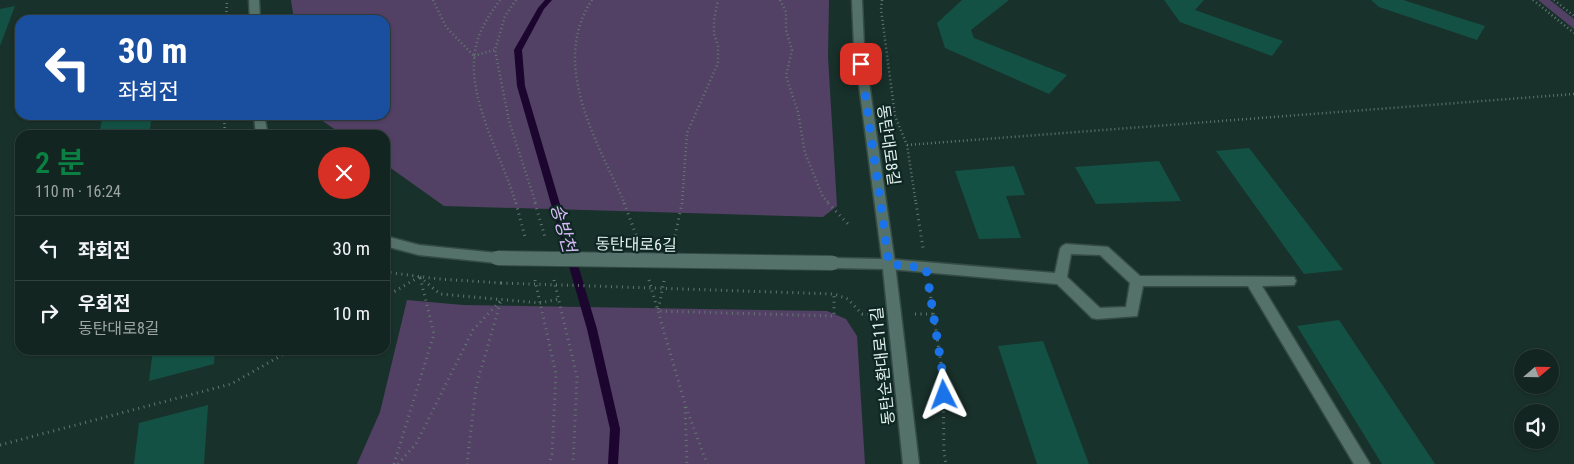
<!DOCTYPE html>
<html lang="ko">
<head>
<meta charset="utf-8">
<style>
  body { margin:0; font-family:"Roboto Condensed","Noto Sans KR",sans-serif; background:#20312d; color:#f1f3f6; height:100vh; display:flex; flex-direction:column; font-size:19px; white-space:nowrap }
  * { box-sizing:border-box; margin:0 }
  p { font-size:16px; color:#9da5a5 }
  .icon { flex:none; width:28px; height:28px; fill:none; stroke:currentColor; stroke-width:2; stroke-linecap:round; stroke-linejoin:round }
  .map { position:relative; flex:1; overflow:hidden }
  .drawer { position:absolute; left:15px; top:130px; width:375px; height:225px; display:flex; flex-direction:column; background:#132520; border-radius:15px; box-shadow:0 1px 4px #0004,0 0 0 1px #32423e }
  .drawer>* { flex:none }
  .hud { position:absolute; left:15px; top:15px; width:375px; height:105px; border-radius:15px; box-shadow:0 1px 4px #0004,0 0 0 1px #32423e; background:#1a4fa0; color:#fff; overflow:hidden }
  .needle { width:32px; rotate:70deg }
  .tools { position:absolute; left:1514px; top:349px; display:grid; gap:10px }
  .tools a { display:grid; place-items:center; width:45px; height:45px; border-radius:50%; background:#132520; box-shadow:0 1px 4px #0004,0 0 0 1px #32423e; font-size:25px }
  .pin { position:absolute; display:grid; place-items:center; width:42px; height:42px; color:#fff; margin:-21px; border-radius:10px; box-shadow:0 2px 8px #0006 }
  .me { position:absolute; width:55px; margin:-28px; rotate:357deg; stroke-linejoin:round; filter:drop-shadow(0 0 4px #0008) }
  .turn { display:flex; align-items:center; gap:18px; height:105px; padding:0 20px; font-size:22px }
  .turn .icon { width:65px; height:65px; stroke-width:2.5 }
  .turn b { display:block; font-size:35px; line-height:42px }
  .round { display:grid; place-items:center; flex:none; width:52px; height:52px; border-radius:26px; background:#20312d }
  .summary { display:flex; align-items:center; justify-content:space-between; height:85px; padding:0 20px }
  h1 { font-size:30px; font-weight:600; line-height:38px; color:#0b8043 }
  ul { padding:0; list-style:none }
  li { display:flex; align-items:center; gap:15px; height:65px; padding:0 20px; border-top:1px solid #32423e }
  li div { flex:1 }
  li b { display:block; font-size:19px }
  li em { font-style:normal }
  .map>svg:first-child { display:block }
</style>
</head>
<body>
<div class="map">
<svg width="1574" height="464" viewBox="0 0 1574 464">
  <rect width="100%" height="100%" fill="#19312b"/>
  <!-- green -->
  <g fill="#524164">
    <polygon points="291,0 829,0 828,57 837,206 823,217 444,206 385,164 385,135 343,135 314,115 385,115 385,20 294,20"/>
    <polygon points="1538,0 1550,0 1574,19 1574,29"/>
    <polygon points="407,300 463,305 827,311 846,319 857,336 865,464 357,464 380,412"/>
  </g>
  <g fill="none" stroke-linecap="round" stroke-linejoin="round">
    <!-- stream -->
    <polygon fill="#1c052e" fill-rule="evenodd" points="545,0 552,0 544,9 522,50 525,86 597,329 620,429 618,464 608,464 610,429 587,329 517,86 514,50 538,8"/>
  </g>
  <!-- building -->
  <g fill="#145145">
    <polygon points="962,0 1009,0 971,30 974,38 1067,75 1049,94 945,48 937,23"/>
    <polygon points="1164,0 1204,0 1195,10 1283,41 1272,56 1180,22"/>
    <polygon points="1371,0 1403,0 1485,26 1477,40 1379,7"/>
    <polygon points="15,6 0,46 0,9"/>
    <polygon points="103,115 152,115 149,135 99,135"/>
    <polygon points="1249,148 1343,270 1304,274 1216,151"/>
    <polygon points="1159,161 1181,201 1096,204 1075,167"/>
    <polygon points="1014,166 1025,195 1006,196 1021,238 979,239 955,171"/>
    <polygon points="1339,320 1435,464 1382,464 1297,326"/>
    <polygon points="1043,341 1089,464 1037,464 998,346"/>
    <polygon points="153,350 215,350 214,364 149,381"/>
    <polygon points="208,405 204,464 134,464 139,423"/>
  </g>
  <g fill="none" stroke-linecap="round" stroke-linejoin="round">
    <!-- service casing -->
    <g stroke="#354c46" stroke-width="3">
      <path id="service" d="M 1066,244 L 1108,247 L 1140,276 L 1294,277 L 1296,281 L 1294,285 L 1262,286 L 1370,464 L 1354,464 L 1248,286 L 1143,286 L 1137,316 L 1097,319 L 1092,318 L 1057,284 L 889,269 L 884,268 L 883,264 L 884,260 L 889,259 L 1055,273 L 1060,249 L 1062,246 ZM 1071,254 L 1100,255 L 1130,283 L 1126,307 L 1100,308 L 1067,277 Z"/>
    </g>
    <!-- tertiary casing -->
    <g stroke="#354c46" stroke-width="3">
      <g id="tertiary">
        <polygon points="249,0 259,0 260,20 250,20"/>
        <polygon points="852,0 862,0 864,47 895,264 919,464 903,464 883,269 833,268 828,267 827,263 828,259 833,258 882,259 854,47"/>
        <polygon points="254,115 264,115 268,135 256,135"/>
        <polygon points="385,236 419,245 497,253 502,255 503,258 502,261 497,263 419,255 385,246"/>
      </g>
    </g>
    <!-- path-far1 -->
    <g stroke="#637772" stroke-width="2.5" stroke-dasharray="1 3" stroke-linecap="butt">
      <polyline points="433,0 446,27 474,56"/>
      <path d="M 500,0 C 489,15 477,33 475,52 C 467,100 503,158 516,204"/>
      <polyline points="516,0 505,16 495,50 509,121 536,204"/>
      <path d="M 592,0 C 549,65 598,143 625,204"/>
      <polyline points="780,0 786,12 786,30 792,50 786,76 798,112 805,153 823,197 830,204"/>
      <polyline points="882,0 881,9 895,116 907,145 916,204"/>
      <polyline points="1533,0 1574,33"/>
      <polyline points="1554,0 1574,16"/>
      <polyline points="226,20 227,0"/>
      <polyline points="474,56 494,50"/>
      <polyline points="224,115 225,135"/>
      <polyline points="907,145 1574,94"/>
      <polyline points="682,204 687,133 718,63 718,46 714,34 714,20 718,0"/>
    </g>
    <!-- path -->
    <g stroke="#637772" stroke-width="3" stroke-dasharray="1 4.5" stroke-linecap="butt">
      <polyline points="516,203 525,237"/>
      <polyline points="535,203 545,237"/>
      <polyline points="624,203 638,240"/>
      <polyline points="828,203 849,225"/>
      <polyline points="916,203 923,248"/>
      <polyline points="674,241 682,203"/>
      <polyline points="385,272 439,279 501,283"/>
      <polyline points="420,277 440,294 540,303 559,299"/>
      <polyline points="535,280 556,374 552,454 549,464"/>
      <polyline points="554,280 577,377 573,464"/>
      <polyline points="649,280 685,404 687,464"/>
      <polyline points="664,281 658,311 834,316 834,294 848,299 862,314 873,314"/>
      <polyline points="929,286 943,376 944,453 946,464"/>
      <polyline points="385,297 419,277"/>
      <polyline points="915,314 933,314"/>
      <polyline points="686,407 707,464"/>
      <polyline points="0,445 231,384 291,350"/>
      <polyline points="394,464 434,334 420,277"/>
      <polyline points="398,464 416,444 473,330 501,300 476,387 467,464"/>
    </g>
    <!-- service -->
    <use href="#service" fill="#55726a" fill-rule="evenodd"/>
    <!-- tertiary -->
    <use href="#tertiary" fill="#55726a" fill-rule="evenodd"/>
    <!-- tertiary-bridge casing -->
    <g stroke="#354c46" stroke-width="16" stroke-linecap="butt">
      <polyline id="tertiary-bridge" points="497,258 833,263"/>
    </g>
    <!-- path-bridge -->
    <polyline stroke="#637772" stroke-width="3" stroke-dasharray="1 4.5" stroke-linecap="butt" points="501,283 834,294"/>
    <!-- tertiary-bridge -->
    <use href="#tertiary-bridge" stroke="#55726a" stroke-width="14"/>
  </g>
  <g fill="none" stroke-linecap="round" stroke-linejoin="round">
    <!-- route -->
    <polyline stroke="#1a73e8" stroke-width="9" stroke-dasharray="0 16.2" points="861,64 889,264 926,268 943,376 944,395"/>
  </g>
  <g text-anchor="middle" stroke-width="4.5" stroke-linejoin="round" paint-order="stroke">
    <!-- street labels -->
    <g font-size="16" fill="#e2f1ec" stroke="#0f2722">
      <text transform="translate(889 145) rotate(82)" y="6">동탄대로8길</text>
      <text transform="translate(636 244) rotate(1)" y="6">동탄대로6길</text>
      <text transform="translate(882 366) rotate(-96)" y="6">동탄순환대로11길</text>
    </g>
    <!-- water labels -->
    <g font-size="18" font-style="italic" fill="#d6baf7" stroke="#0f2722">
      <text transform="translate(563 228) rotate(74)" y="6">송방천</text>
    </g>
  </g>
</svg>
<div class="tools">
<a><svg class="needle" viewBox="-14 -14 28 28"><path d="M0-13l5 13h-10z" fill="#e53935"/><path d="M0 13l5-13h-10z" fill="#9da5a5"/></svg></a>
<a><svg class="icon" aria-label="sound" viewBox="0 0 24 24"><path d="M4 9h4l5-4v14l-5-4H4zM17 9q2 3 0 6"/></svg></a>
</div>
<div class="pin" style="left:861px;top:64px;background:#d93025"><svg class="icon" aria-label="arrive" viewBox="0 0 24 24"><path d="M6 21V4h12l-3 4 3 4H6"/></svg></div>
<svg class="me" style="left:944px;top:395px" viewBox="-20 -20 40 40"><path d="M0-17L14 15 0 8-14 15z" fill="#1a73e8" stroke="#fff" stroke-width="4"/></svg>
<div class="hud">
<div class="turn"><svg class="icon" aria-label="left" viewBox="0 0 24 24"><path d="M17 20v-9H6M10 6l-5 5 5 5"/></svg><div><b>30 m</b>좌회전</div></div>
</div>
<section class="drawer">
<div class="summary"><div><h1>2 분</h1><p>110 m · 16:24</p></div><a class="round" style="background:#d93025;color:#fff"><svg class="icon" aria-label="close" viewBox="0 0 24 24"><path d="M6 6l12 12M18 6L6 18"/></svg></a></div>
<ul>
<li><svg class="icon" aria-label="left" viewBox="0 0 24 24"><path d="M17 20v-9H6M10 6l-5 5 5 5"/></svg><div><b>좌회전</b></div><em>30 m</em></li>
<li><svg class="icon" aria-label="right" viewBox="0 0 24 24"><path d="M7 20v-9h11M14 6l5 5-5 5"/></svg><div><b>우회전</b><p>동탄대로8길</p></div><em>10 m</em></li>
</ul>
</section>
</div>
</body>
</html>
